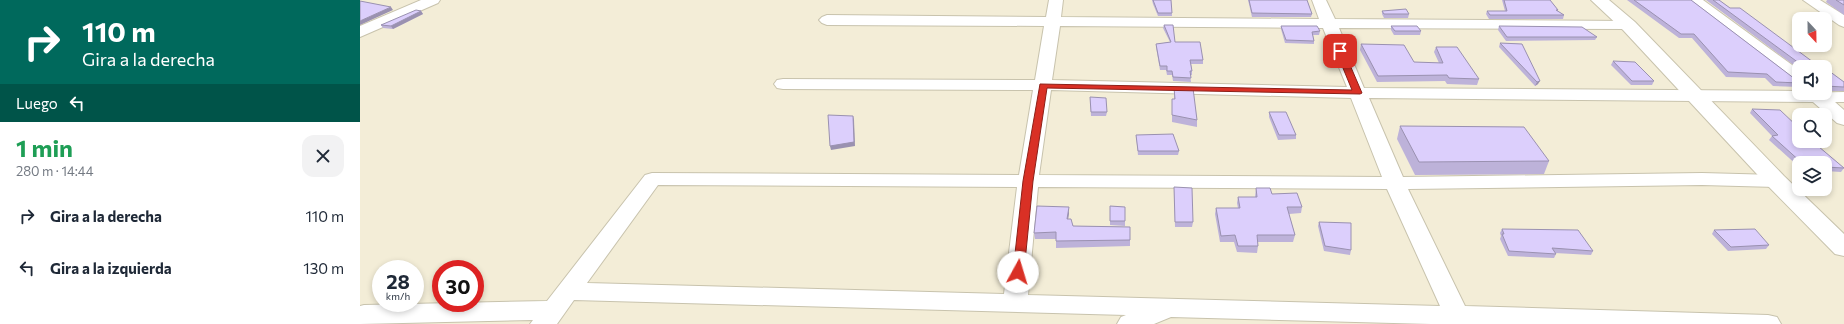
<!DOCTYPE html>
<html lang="es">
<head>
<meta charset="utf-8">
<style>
  body { margin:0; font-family:Commissioner,sans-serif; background:#f2f2f3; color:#1f2937; height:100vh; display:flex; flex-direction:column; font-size:15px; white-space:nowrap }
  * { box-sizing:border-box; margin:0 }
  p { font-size:13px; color:#747a83 }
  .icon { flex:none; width:22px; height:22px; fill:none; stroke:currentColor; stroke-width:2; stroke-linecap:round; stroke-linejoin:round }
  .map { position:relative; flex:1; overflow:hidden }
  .sheet { display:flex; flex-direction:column; background:#fff; width:360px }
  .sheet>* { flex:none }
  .banner { background:#00695c; color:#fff; overflow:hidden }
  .needle { width:26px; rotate:158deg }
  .fabs { position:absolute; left:1432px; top:12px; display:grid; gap:8px }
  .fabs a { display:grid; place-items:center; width:40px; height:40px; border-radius:8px; background:#fff; box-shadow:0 2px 6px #0003; font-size:20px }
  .speed { position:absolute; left:12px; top:260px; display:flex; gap:8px; font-size:20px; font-weight:700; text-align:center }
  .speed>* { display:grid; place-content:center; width:52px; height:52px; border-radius:50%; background:#fff; box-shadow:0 2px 6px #0003; line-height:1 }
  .speed small { font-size:10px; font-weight:400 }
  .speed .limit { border:6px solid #d22; background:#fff; color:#111 }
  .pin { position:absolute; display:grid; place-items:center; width:34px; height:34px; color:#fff; margin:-17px; border-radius:8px; box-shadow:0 2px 6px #0006 }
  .me { position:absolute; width:44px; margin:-22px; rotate:6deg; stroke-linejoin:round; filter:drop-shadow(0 0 3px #0008) }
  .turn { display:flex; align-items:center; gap:14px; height:84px; padding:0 16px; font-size:18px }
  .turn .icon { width:52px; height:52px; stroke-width:2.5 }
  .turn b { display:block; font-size:28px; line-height:34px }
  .then { display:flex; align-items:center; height:38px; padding:0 16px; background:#0003; gap:8px; font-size:15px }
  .round { display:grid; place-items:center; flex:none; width:42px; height:42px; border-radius:12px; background:#f2f2f3 }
  .headline { display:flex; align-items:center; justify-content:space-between; height:68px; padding:0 16px }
  h1 { font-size:24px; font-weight:700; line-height:30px; color:#1e9e55 }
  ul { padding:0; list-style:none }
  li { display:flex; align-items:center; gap:12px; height:52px; padding:0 16px }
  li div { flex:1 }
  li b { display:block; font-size:15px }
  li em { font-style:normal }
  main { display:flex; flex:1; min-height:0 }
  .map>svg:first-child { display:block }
</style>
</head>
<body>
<main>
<section class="sheet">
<div class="banner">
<div class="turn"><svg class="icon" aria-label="right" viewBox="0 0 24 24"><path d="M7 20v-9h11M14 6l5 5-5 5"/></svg><div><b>110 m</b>Gira a la derecha</div></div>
<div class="then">Luego<svg class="icon" aria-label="left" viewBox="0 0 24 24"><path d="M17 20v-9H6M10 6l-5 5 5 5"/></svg></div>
</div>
<div class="headline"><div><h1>1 min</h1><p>280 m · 14:44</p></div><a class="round"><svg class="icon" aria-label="close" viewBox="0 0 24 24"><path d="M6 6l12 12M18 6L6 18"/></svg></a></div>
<ul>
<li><svg class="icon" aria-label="right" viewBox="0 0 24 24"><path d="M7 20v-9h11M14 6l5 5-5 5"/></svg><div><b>Gira a la derecha</b></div><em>110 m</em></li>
<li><svg class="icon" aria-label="left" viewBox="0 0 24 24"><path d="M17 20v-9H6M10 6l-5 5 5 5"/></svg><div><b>Gira a la izquierda</b></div><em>130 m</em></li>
</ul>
</section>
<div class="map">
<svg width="1484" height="324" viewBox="0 0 1484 324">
  <rect width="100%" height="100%" fill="#f3edd7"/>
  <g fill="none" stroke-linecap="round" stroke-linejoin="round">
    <!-- minor casing -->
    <g stroke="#c8c3ad" stroke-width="2">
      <g id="minor">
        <polygon points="61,0 80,0 78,3 0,37 0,26"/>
        <path d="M 689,0 L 703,0 L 701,17 L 959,19 L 952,0 L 966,0 L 975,19 L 1269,21 L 1274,23 L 1277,26 L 1274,29 L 979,28 L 1004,88 L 1439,91 L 1439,93 L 1484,92 L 1484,102 L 1475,102 L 1484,110 L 1484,125 L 1477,123 L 1453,102 L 1009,98 L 1043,177 L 1342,173 L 1416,175 L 1423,177 L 1426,181 L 1423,185 L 1416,187 L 1342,185 L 1048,189 L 1105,306 L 1408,315 L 1417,317 L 1421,324 L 1071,324 L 811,317 L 794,324 L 757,324 L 761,317 L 766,315 L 214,300 L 197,324 L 170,324 L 173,320 L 0,324 L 0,306 L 4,305 L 187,301 L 285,175 L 292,173 L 659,175 L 673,90 L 423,89 L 417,88 L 414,84 L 417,80 L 423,79 L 675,80 L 684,26 L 467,25 L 462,23 L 459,20 L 462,17 L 467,15 L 686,17 ZM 700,26 L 963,28 L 987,87 L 692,80 ZM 691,90 L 991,98 L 1022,177 L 679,175 ZM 298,185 L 657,187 L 644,294 L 227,283 ZM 678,187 L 1027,189 L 1080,306 L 668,295 Z"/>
        <polygon points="1327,0 1343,0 1439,70 1439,83 1433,82"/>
        <polygon points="1443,0 1460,0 1484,15 1484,27 1479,25"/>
      </g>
    </g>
    <!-- tertiary casing -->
    <g stroke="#c8c3ad" stroke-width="2">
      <polygon id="tertiary" points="1231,0 1249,0 1275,22 1424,176 1484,234 1484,256 1475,254 1408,186 1263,30"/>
    </g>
    <!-- minor -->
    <use href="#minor" fill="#fff" fill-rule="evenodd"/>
    <!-- tertiary -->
    <use href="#tertiary" fill="#fff" fill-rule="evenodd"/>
  </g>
  <!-- wall -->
  <g fill="#bdb2d9">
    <polygon points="792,0 811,0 812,16 798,16 793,4"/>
    <polygon points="888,0 947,0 952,14 951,17 892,17"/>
    <polygon points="1142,0 1190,0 1198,10 1198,11 1204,15 1203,19 1129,19 1126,14 1127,11 1145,11"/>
    <polygon points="1267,0 1331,0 1435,79 1439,79 1439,87 1413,86 1405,78 1366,77 1332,38 1319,38"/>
    <polygon points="1346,0 1359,0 1370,8 1453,62 1464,67 1439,67 1439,69"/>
    <polygon points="1467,0 1484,0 1484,15 1466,2"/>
    <polygon points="61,11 63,14 33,29 23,28 21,25"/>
    <polygon points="1022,11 1049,14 1048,18 1024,18 1022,14"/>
    <polygon points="804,25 815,42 843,60 843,64 831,64 832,71 832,75 830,75 831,82 813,81 812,75 807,75 806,70 800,70 796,47 796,44 810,42 803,28"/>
    <polygon points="921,26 960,31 959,35 953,35 954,41 954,44 925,43 921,29"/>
    <polygon points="1031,26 1061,31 1060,35 1034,35 1031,30"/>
    <polygon points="1139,26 1237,37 1235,40 1146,41 1138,30"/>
    <polygon points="1140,43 1162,44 1178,84 1175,86 1139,47"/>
    <polygon points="1001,44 1054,62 1079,63 1074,52 1076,47 1119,79 1117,85 1087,84 1085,81 1017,82 1000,50"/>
    <polygon points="1253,61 1294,81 1292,85 1271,85 1251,65"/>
    <polygon points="1465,68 1484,82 1484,91 1465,91"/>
    <polygon points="814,88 837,120 837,127 812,122 812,99 814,99"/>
    <polygon points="730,97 747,112 746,116 731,116"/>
    <polygon points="1392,109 1439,128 1439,130 1484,168 1481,172 1465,171 1465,163 1439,163 1439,167 1409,140 1412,136 1390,113"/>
    <polygon points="909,112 936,135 936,139 918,140 909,117"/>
    <polygon points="1040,126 1189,161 1184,174 1055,175 1037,139"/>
    <polygon points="776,135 819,151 818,155 778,155"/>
    <polygon points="814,187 833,222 832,227 815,227"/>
    <polygon points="896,188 912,194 942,207 941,213 929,214 935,235 933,242 898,242 898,246 897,253 877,252 874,242 860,242 855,214 856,208 878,208 877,203 878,197 895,197"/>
    <polygon points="750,206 765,207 765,226 750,225"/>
    <polygon points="709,213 708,219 713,226 770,227 770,246 696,248 696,239 675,239 674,233"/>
    <polygon points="959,222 991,250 990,255 964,251 958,226"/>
    <polygon points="1142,229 1233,251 1231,255 1195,253 1196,254 1194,258 1148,256 1140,239 1141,236 1140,233"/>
    <polygon points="1354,230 1409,245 1406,249 1368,251 1352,234"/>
  </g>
  <!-- shaded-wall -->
  <g fill="#9a91b0">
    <polygon points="31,7 33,10 0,25 0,21"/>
    <polygon points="61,11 63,14 33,29 31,26"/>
    <polygon points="1180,81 1178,84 1175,86 1177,82"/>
    <polygon points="493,116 494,120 495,146 471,150 470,146"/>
    <polygon points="709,207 709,213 707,226 707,219"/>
  </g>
  <!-- building -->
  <g fill="#dccffc" stroke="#9a91b0">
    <polygon points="793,0 811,0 812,13 798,13"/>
    <polygon points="889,0 947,0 952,14 892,13"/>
    <polygon points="1144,0 1190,0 1198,10 1196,10 1204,15 1130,15 1127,11 1147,11"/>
    <polygon points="1274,0 1331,0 1435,79 1439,79 1439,83 1416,82 1407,74 1368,72 1334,34 1321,34"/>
    <polygon points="1353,0 1359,0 1370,8 1380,8 1453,62 1458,62 1464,67 1443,67 1443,66"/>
    <polygon points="1476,0 1484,0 1484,5"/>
    <polygon points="0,1 31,7 0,21"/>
    <polygon points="1046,9 1049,14 1024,14 1022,11"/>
    <polygon points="56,10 61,11 31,26 21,25"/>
    <polygon points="804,25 813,25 815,42 840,42 843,60 830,60 832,71 830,71 831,78 813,77 812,71 807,71 807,66 800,66 796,44 811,42"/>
    <polygon points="921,26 957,26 960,31 952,32 954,41 926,40"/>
    <polygon points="1031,26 1057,26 1061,31 1035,31"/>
    <polygon points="1139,26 1222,27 1237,37 1147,37"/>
    <polygon points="1140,43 1162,44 1180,81 1177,82"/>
    <polygon points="1001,44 1044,45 1054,62 1083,63 1076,47 1097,47 1119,79 1089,78 1087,75 1018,76"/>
    <polygon points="1253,61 1275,62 1294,81 1272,81"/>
    <polygon points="1465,68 1484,82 1484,87 1465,86"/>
    <polygon points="814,88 833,88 837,120 812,115 812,99 815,99"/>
    <polygon points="730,97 746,98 747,112 731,112"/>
    <polygon points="1392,109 1420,110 1439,128 1437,129 1439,130 1439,141 1452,141 1484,168 1465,167 1465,163 1442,163 1412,136 1418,135"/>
    <polygon points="909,112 926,112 936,135 919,135"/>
    <polygon points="468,115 493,116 494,142 470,146"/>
    <polygon points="1040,126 1164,127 1189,161 1059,162"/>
    <polygon points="813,134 819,151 778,151 776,135"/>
    <polygon points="814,187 832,188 833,222 815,222"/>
    <polygon points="896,188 910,188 912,194 937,193 942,207 927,207 935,235 897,235 898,246 878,246 875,235 861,236 856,208 880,208 878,197 897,197"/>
    <polygon points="677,206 709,207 707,219 711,219 713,226 770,227 770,240 696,241 696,232 674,233"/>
    <polygon points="750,206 765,207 765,221 750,221"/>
    <polygon points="959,222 991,223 991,250 965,246"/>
    <polygon points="1142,229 1218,230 1233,251 1192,248 1196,254 1149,251 1142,234 1144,234"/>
    <polygon points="1395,229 1409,245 1371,247 1354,230"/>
  </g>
  <!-- route -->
  <polygon fill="#d93025" stroke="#8d1f18" points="980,48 984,51 1002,93 1000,94 687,88 673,181 664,272 662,275 654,275 653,272 663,181 680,84 992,90 976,51"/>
</svg>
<div class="fabs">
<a><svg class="needle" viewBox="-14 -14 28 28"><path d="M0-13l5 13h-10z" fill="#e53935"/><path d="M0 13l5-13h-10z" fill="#747a83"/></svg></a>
<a><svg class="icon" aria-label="sound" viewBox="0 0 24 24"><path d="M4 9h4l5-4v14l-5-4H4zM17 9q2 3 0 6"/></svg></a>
<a><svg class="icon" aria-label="search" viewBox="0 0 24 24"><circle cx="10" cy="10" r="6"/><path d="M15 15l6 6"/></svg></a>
<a><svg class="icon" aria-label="layers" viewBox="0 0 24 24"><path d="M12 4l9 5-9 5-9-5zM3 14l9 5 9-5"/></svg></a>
</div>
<div class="speed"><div>28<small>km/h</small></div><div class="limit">30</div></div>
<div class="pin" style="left:980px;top:51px;background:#d93025"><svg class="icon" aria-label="arrive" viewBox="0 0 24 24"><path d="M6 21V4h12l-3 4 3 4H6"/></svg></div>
<svg class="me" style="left:658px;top:272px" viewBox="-20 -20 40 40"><circle r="19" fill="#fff"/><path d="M0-13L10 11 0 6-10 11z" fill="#d93025"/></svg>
</div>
</main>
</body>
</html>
